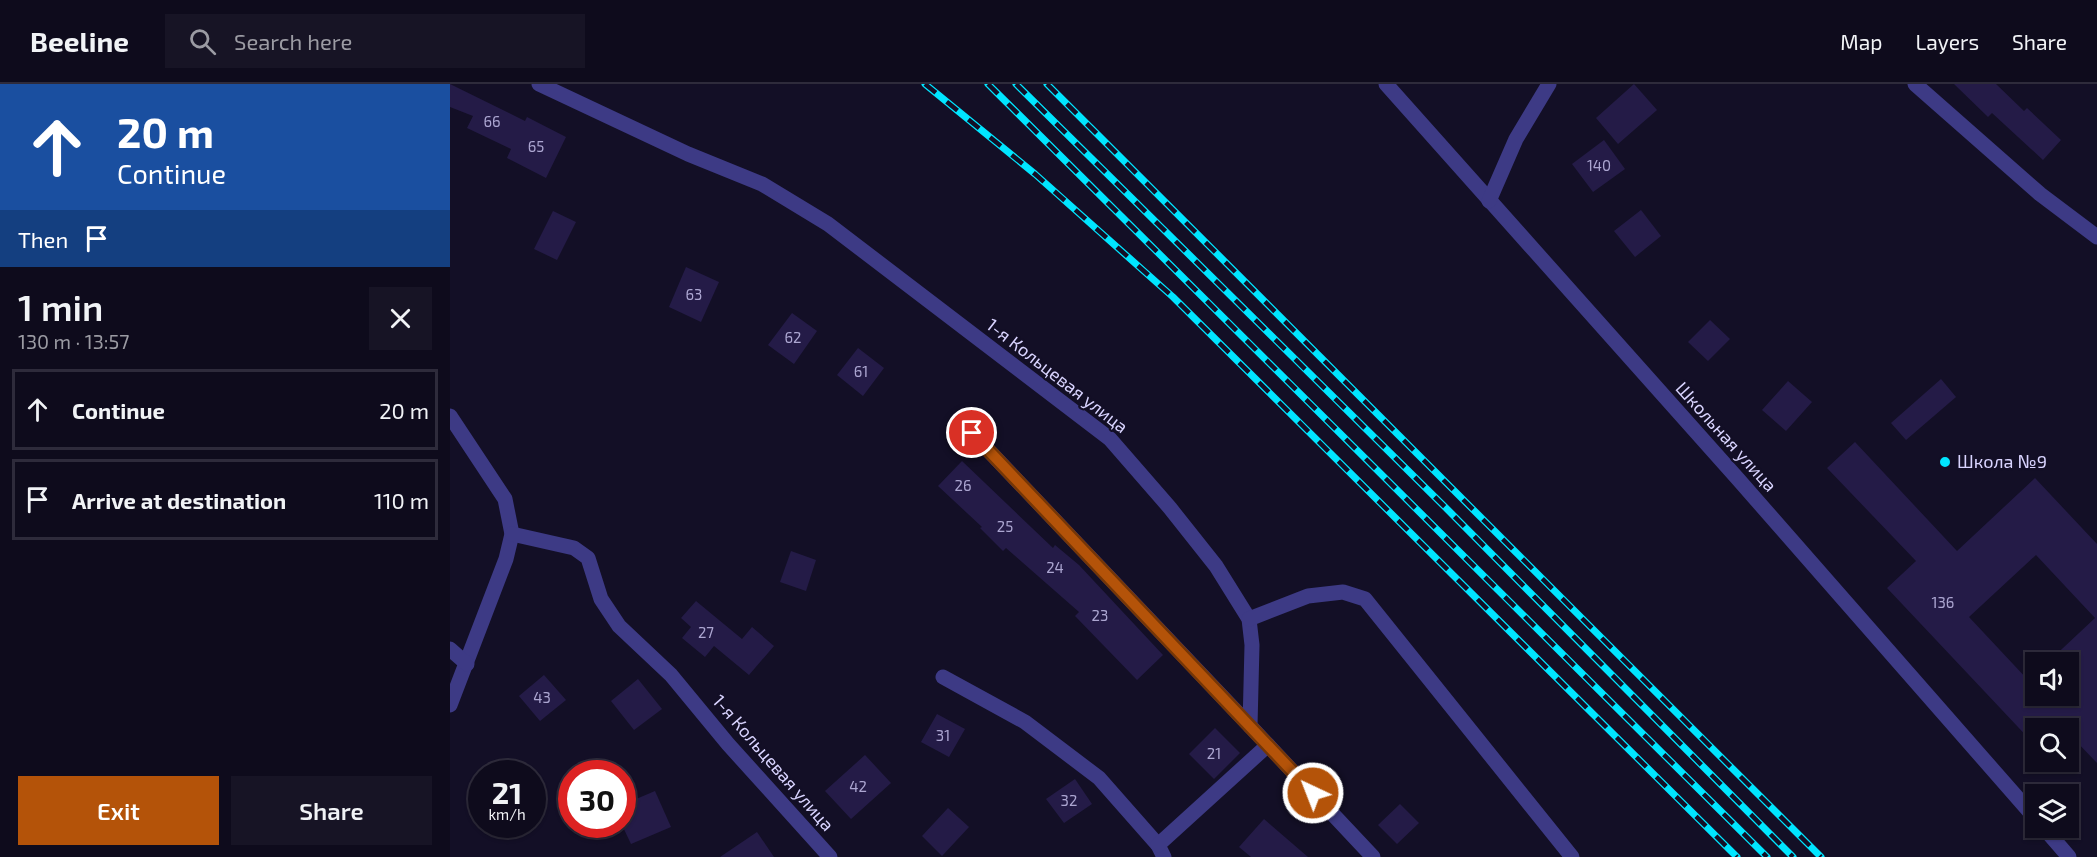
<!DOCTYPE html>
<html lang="en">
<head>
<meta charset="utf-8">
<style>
  body { margin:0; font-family:"Exo 2",sans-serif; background:#171425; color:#f1f3f6; height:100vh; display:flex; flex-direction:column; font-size:22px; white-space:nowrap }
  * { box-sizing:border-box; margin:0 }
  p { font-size:20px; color:#9b9ba3 }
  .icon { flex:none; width:33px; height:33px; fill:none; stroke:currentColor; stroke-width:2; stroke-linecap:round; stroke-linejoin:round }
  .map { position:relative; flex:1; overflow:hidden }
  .panel { display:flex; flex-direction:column; background:#0e0b1c; width:450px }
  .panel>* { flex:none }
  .hud { background:#1a4fa0; color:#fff; overflow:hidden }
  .tools { position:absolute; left:1575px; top:568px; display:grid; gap:12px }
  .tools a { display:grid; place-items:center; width:54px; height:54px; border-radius:0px; background:#0e0b1c; box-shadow:0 2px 4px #0004,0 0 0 2px #2e2b3b; font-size:30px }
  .speed { position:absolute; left:18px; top:676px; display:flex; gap:12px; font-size:30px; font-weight:700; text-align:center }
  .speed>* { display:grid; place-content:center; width:78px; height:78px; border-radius:50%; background:#0e0b1c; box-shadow:0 2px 4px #0004,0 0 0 2px #2e2b3b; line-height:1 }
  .speed small { font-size:15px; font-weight:400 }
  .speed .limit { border:9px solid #d22; background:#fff; color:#111 }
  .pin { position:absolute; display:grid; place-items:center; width:51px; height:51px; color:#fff; margin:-26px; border:3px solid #fff; border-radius:50%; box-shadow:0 2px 6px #0007 }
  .me { position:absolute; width:66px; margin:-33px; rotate:317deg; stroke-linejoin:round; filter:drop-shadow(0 0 4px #0008) }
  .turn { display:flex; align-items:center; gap:21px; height:126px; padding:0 18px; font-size:27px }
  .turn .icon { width:78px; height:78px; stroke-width:2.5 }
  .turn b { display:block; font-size:42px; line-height:51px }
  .then { display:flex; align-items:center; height:57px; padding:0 18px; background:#0003; gap:12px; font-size:22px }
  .round { display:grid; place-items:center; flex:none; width:63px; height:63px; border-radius:0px; background:#171425 }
  .summary { display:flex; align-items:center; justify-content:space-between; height:102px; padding:0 18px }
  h1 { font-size:36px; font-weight:600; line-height:45px }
  .button { display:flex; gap:12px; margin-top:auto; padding:12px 18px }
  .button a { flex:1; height:69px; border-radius:0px; background:#b45309; color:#fff; font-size:24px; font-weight:600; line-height:69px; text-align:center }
  .button a+a { background:#171425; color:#f1f3f6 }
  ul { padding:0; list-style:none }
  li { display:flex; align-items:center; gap:18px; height:81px; margin:0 12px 9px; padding:0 6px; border:3px solid #2e2b3b; border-radius:0px }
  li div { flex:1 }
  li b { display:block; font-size:22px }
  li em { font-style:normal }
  header { display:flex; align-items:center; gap:36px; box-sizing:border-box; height:84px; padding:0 30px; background:#0e0b1c; border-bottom:2px solid #2e2b3b }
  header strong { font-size:28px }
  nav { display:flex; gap:33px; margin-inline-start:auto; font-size:21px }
  .search { width:420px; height:54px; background:#171425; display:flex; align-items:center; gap:15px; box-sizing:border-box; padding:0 21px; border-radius:0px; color:#9b9ba3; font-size:22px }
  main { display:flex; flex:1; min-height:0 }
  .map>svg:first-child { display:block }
</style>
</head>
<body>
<header>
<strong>Beeline</strong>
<div class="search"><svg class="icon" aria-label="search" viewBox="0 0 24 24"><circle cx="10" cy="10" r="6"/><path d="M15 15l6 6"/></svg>Search here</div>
<nav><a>Map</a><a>Layers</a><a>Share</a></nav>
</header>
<main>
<section class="panel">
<div class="hud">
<div class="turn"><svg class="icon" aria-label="ahead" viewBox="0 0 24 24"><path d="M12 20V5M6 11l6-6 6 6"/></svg><div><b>20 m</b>Continue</div></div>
<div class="then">Then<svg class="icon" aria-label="arrive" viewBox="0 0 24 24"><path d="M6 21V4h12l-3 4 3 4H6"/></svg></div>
</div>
<div class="summary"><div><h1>1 min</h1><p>130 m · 13:57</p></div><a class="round"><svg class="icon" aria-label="close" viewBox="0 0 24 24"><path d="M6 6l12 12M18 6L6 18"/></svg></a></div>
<ul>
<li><svg class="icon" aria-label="ahead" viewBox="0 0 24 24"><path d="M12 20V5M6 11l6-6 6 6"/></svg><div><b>Continue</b></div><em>20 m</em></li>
<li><svg class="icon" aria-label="arrive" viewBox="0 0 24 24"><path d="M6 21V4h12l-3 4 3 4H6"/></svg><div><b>Arrive at destination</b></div><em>110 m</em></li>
</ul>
<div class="button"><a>Exit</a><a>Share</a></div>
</section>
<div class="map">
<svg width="1647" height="773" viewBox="0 0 1647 773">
  <rect width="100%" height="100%" fill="#130f26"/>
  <!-- building -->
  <g fill="#241b47" fill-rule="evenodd">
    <polygon points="0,0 75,37 77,33 116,53 96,94 57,74 61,65 17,44 23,32 0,23"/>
    <polygon points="1184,0 1207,26 1168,60 1146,34"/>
    <polygon points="1504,0 1546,0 1574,27 1577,24 1611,56 1593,76 1542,29 1538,33"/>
    <polygon points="1154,56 1175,85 1143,108 1122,80"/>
    <polygon points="1191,126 1211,152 1185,173 1164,147"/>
    <polygon points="103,127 126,138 107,176 84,165"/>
    <polygon points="236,183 269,198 251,238 219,223"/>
    <polygon points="342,229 367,247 344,280 318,261"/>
    <polygon points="1260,236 1280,255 1258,277 1238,258"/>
    <polygon points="408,264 434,284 413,312 387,291"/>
    <polygon points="1491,295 1506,313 1456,356 1441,339"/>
    <polygon points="1338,297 1362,318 1336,347 1312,326"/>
    <path d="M 1405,358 L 1507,467 L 1585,394 L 1647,460 L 1647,679 L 1623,654 L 1618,659 L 1618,645 L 1586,645 L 1586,662 L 1437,504 L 1466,477 L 1377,384 ZM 1586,471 L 1645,534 L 1597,579 L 1618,579 L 1618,612 L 1586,612 L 1586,590 L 1578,596 L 1519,533 Z"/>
    <polygon points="512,377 603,464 605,461 629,481 713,571 687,596 625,532 629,528 556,464 553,467 530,444 532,443 488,402"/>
    <polygon points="341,467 366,476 356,507 330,498"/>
    <polygon points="246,517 292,555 302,543 324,562 299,591 264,562 255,573 232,554 241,543 231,534"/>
    <polygon points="94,591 116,616 90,637 69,612"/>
    <polygon points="188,595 212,625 184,646 161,617"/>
    <polygon points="487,630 515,645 499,673 471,658"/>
    <polygon points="765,644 790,669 764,695 739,670"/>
    <polygon points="415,671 441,699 401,735 375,707"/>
    <polygon points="625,695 642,720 614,739 596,715"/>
    <polygon points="205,707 221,743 181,760 172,741 172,721"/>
    <polygon points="950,720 969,739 947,760 928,741"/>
    <polygon points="498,724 519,743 492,772 472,752"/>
    <polygon points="814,735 858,773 801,773 789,763"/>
    <polygon points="307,748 324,773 270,773"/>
  </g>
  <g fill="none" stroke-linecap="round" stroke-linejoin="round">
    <!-- minor -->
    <g stroke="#3d3a85" stroke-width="15">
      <polyline points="89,0 238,70 312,100 378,140 660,355 720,424 766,482 799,535 802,561 800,642 923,773"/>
      <polyline points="936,0 1288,395 1586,735"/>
      <polyline points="1465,0 1590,110 1647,153"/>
      <polyline points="1039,117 1066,55 1099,0"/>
      <polyline points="0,332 55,415 62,450 56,475 0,621"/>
      <polyline points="522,349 800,642"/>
      <polyline points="62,450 124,464 138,474 151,515 169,542 221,591 278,660 380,773"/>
      <polyline points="799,535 858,512 893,508 915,515 1122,773"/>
      <polyline points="0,565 17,580"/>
      <polyline points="493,593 575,638 649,694 708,761 714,773"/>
      <polyline points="1594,744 1619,773"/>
      <polyline points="708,761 818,661"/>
    </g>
    <!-- rail casing -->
    <g stroke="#00e5ff" stroke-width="7">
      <g id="rail">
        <polyline points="475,0 585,90 723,213 1287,773"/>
        <polyline points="538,0 1317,773"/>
        <polyline points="566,0 995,423 1343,773"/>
        <polyline points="597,0 1371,773"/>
      </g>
    </g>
    <!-- rail -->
    <use href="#rail" stroke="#130f26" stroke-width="4.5" stroke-dasharray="14" stroke-linecap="butt"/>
  </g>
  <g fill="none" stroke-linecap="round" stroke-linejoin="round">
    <!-- route casing -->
    <g stroke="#753606" stroke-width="15">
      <polyline id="route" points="522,349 863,709"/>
    </g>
    <!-- route -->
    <use href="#route" stroke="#b45309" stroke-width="10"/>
  </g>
  <!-- markers -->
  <circle fill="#00e5ff" stroke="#130f26" stroke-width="2" cx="1495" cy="378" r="6"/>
  <g text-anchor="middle" stroke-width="4.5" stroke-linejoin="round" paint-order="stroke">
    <!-- number labels -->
    <g font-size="15" fill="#aca6d1">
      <text x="42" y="43">66</text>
      <text x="86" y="68">65</text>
      <text x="1149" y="87">140</text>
      <text x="244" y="216">63</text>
      <text x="343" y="259">62</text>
      <text x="411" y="293">61</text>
      <text x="513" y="407">26</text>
      <text x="555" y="448">25</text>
      <text x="605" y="489">24</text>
      <text x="1493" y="524">136</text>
      <text x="650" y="537">23</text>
      <text x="256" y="554">27</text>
      <text x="92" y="619">43</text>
      <text x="493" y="657">31</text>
      <text x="764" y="675">21</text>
      <text x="408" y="708">42</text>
      <text x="619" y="722">32</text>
    </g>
    <!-- street labels -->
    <g font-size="18" fill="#d9d4ff" stroke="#130f26">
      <text transform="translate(607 292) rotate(38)" y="6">1-я Кольцевая улица</text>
      <text transform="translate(1276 353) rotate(48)" y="6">Школьная улица</text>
      <text transform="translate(323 679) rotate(49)" y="6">1-я Кольцевая улица</text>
    </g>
    <!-- poi labels -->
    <g font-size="18" fill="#d9d4ff" stroke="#130f26" text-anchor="start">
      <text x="1507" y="384">Школа №9</text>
    </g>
  </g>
</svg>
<div class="tools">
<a><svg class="icon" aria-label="sound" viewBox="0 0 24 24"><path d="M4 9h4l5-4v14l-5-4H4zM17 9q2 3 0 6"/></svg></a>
<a><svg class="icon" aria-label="search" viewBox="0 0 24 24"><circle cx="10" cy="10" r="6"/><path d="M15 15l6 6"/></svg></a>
<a><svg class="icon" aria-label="layers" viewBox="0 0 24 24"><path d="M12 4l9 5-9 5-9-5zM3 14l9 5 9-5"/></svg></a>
</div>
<div class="speed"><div>21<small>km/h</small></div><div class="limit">30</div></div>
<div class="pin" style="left:522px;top:349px;background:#d93025"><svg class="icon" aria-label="arrive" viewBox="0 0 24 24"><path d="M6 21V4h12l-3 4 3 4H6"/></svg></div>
<svg class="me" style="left:863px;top:709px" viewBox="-20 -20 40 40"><circle r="17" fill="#b45309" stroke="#fff" stroke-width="3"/><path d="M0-11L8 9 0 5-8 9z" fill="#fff"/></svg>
</div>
</main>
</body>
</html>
